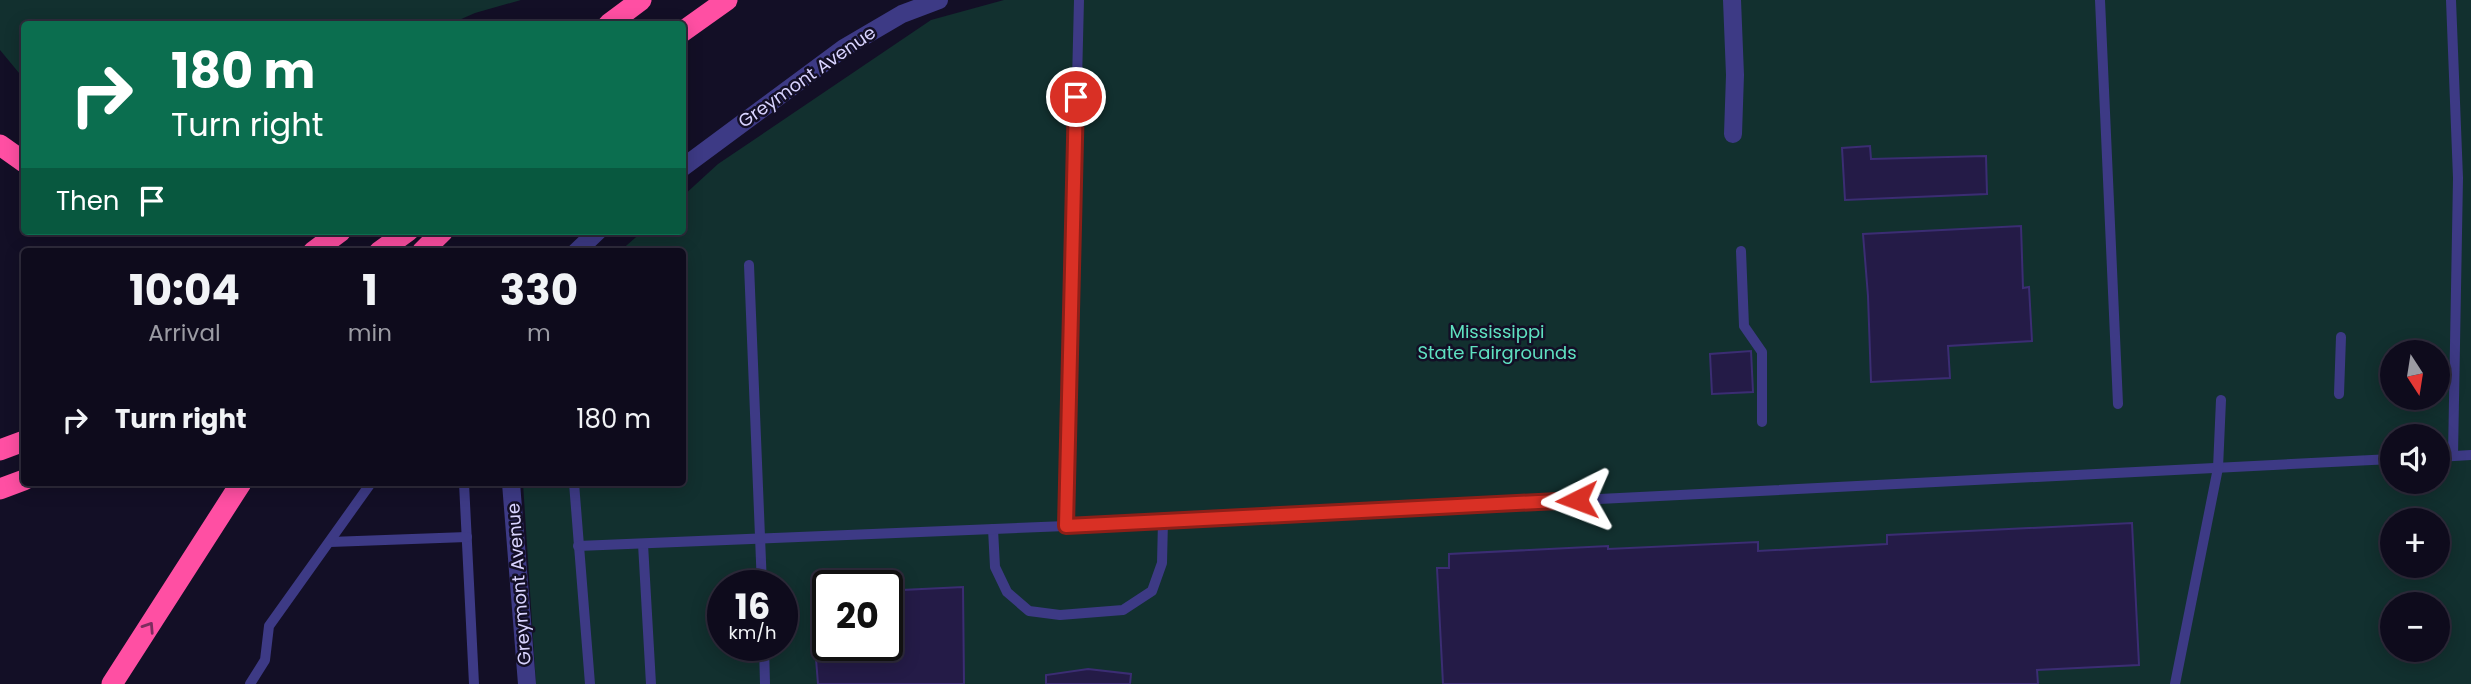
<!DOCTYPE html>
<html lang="en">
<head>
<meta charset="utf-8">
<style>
  body { margin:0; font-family:Poppins,sans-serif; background:#171425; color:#f1f3f6; height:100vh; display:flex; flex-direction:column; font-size:26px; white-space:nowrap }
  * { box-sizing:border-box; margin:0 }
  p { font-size:23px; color:#9b9ba3 }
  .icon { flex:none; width:38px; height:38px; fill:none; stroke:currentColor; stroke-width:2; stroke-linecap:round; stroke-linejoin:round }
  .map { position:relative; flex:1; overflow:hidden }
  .side { position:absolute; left:21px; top:248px; width:665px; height:238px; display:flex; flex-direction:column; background:#0e0b1c; border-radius:7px; box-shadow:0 4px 18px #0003,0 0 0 2px #2e2b3b }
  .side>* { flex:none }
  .guide { position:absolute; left:21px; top:21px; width:665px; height:214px; border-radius:7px; box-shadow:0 4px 18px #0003,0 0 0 2px #2e2b3b; background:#0b6e4f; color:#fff; overflow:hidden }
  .needle { width:46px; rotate:168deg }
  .fabs { position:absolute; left:2380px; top:340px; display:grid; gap:14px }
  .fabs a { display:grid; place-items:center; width:70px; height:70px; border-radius:50%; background:#0e0b1c; box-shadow:0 4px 18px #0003,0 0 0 2px #2e2b3b; font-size:35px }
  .speed { position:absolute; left:707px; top:570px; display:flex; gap:14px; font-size:35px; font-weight:700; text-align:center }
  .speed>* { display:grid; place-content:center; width:91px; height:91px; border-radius:50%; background:#0e0b1c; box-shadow:0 4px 18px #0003,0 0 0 2px #2e2b3b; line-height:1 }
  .speed small { font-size:18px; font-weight:400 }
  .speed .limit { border:4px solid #111; border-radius:10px; background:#fff; color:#111 }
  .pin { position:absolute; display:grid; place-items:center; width:60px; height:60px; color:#fff; margin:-30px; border:4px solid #fff; border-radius:50%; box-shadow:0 2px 7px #0007 }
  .me { position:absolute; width:77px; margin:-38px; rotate:267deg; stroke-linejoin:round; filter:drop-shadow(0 0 5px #0008) }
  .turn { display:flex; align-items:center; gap:24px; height:147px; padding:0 35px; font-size:32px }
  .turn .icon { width:91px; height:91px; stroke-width:2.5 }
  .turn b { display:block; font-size:49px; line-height:60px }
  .then { display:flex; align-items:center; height:66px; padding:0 35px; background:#0003; gap:14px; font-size:26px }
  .eta { display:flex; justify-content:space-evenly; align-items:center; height:119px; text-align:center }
  .eta b { font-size:42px; font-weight:700; line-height:49px }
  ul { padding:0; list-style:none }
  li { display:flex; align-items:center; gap:21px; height:105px; padding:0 35px }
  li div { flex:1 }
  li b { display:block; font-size:26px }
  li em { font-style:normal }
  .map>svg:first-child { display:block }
</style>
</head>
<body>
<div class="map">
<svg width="2471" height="684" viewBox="0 0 2471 684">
  <rect width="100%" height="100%" fill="#130f26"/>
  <!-- green -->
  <g fill="#12302f" fill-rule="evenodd">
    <polygon points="0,0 521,0 475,13 450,24 24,24 24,79 0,50"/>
    <path d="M 1004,0 L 2471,0 L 2471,684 L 536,684 L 523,483 L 682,483 L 682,252 L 619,252 L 643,231 L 682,231 L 683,196 L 718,164 L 931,20 ZM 2392,352 L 2438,352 L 2438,397 L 2392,397 ZM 2392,436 L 2438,436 L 2438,481 L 2392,481 ZM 2392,520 L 2438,520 L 2438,565 L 2392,565 ZM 723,586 L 782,586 L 782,646 L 723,646 ZM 828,586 L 887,586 L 887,646 L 828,646 ZM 2392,604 L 2438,604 L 2438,649 L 2392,649 Z"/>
  </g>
  <!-- building -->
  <g fill="#241b47" stroke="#3b2d73" stroke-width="2">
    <polygon points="1870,146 1871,159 1986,156 1987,194 1845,200 1842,148"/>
    <polygon points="2021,226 2023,288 2029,287 2032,341 1948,346 1950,378 1871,382 1868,296 1863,234"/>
    <polygon points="1751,351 1753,392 1712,394 1710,354"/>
    <polygon points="2132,523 2139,665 2037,670 2038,684 1443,684 1437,568 1449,568 1449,554 1608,546 1608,549 1758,542 1758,551 1887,544 1887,535"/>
    <polygon points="963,587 964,684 818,684 815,646 887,646 887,635 903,634 902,590"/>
    <polygon points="1088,669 1131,674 1130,684 1046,684 1046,675"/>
  </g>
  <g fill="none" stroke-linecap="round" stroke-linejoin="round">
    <!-- lane -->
    <g stroke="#3d3a85" stroke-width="10">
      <polyline points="2100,0 2118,404"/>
      <polyline points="2451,0 2458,178 2453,456"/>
      <polyline points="1741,251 1744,326 1762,352 1762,422"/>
      <polyline points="749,265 762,586"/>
      <polyline points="2339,394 2341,337"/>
      <polyline points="2438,457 2471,455"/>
      <polyline points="464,483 474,684"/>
      <polyline points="574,483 590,684"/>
      <polyline points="1066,526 1079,0"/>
      <polyline points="993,529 995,567 1007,592 1029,611 1060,615 1123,610 1152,591 1162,563 1163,521"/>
      <polyline points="330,542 467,537"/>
      <polyline points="643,544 651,684"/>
      <polyline points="578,546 1066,526 2392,459"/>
      <polyline points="764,646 765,684"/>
      <polyline points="250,684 265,660 269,626 371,483"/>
      <polyline points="2175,684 2218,468 2221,400"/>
    </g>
    <!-- street -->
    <g stroke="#3d3a85" stroke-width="18">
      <polyline points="1732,0 1735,75 1733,134"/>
      <polyline points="682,168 844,48 902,14 939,0"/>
      <polyline points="576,252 598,231"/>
      <polyline points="511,483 527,684"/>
    </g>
    <!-- highway -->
    <g stroke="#ff4fa3" stroke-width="21">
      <polyline points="609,24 641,0"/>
      <polyline points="682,32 727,0"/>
      <polyline points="0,145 24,162"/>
      <polyline points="313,252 341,231"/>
      <polyline points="379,252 408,231"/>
      <polyline points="422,252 443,231"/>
      <polyline points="0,450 24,441"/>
      <polyline points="0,489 24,480"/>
      <polyline points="112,684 241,483"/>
    </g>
  </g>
  <!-- one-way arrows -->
  <defs><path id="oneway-chevron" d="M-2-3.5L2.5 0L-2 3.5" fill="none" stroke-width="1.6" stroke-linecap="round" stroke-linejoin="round" transform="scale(1.75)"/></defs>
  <use stroke="#7d2c5e" href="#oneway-chevron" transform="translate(149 627) rotate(-57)"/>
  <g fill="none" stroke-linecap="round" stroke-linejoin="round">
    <!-- route casing -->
    <g stroke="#8d1f18" stroke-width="18">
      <polyline id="route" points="1076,97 1066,526 1577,500"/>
    </g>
    <!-- route -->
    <use href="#route" stroke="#d93025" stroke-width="12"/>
  </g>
  <g text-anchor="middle" stroke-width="5" stroke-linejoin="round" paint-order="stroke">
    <!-- street labels -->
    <g font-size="18" fill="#d9d4ff" stroke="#130f26">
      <text transform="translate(807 77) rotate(-35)" y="6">Greymont Avenue</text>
      <text transform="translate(519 584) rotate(-94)" y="6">Greymont Avenue</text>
    </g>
    <!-- park labels -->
    <g font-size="18" fill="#5fe0c0" stroke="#130f26">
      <text x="1497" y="338">Mississippi<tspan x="1497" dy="21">State Fairgrounds</tspan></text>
    </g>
  </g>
</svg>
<div class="fabs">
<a><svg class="needle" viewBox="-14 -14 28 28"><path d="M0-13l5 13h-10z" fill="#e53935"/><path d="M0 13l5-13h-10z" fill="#9b9ba3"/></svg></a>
<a><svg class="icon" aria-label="sound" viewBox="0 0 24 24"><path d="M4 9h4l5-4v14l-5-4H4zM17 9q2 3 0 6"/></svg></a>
<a>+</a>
<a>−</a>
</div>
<div class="speed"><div>16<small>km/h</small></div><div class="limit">20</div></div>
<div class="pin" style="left:1076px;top:97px;background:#d93025"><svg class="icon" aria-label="arrive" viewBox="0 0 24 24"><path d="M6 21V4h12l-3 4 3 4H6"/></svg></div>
<svg class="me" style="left:1577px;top:500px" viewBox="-20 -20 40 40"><path d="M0-17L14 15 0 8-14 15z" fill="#d93025" stroke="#fff" stroke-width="4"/></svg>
<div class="guide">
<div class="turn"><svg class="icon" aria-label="right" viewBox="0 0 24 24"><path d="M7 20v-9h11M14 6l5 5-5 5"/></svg><div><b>180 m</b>Turn right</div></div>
<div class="then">Then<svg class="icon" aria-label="arrive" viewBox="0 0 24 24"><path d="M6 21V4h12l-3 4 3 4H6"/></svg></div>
</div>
<section class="side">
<div class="eta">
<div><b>10:04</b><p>Arrival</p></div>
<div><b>1</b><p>min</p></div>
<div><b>330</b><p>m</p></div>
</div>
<ul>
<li><svg class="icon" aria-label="right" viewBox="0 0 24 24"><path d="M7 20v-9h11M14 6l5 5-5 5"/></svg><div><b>Turn right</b></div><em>180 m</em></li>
</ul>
</section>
</div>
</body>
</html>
